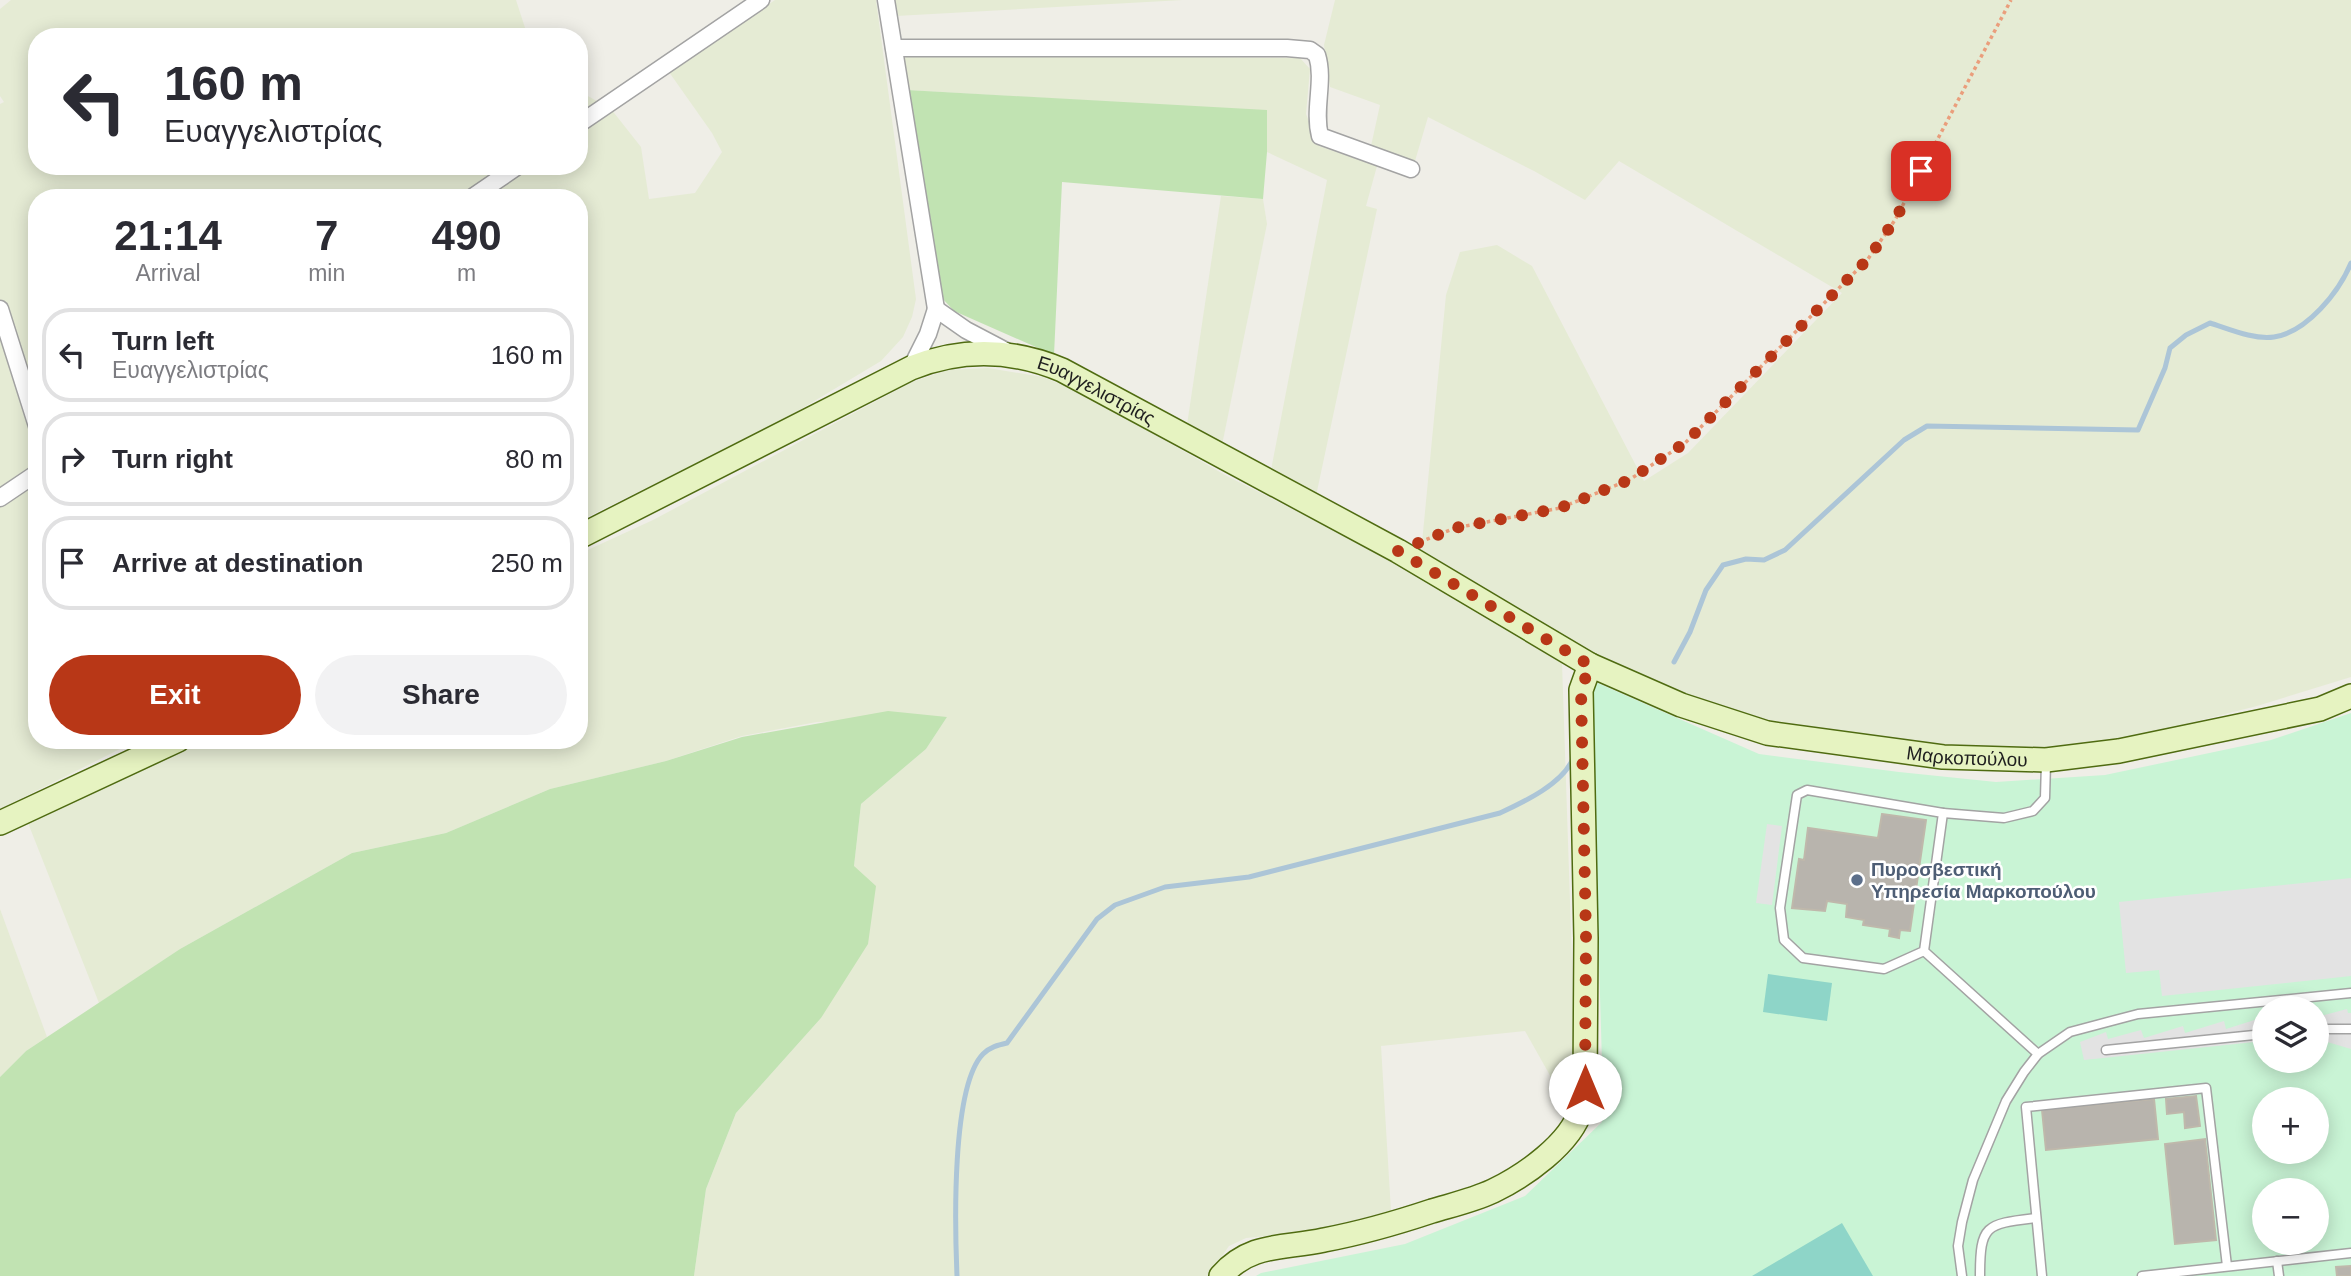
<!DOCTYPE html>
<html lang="en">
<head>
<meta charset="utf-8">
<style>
  body { margin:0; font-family:Arial,sans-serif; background:#f2f2f3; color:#2b2b33; height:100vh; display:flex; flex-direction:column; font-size:26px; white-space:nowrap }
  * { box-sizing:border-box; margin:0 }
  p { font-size:23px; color:#7c7c81 }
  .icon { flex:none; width:38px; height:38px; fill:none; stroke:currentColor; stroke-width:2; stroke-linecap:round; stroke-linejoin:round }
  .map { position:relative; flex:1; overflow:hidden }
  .details { position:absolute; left:28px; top:189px; width:560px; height:560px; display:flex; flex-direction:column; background:#fff; border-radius:28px; box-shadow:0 4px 18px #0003 }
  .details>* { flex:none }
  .banner { position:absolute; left:28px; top:28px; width:560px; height:147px; border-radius:28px; box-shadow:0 4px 18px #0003; background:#fff; color:#2b2b33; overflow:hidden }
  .fabs { position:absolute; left:2252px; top:996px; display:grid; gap:14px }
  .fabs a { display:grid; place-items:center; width:77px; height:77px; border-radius:50%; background:#fff; box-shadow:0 4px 18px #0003; font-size:35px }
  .pin { position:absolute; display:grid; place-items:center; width:60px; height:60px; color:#fff; margin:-30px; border-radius:14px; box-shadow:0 4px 10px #0006 }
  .me { position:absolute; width:77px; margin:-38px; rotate:0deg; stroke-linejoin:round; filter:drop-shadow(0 0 5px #0008) }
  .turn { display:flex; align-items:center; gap:24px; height:147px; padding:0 21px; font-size:32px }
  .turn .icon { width:91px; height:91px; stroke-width:2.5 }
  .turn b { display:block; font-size:49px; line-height:60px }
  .eta { display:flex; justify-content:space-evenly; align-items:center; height:119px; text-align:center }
  .eta b { font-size:42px; font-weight:700; line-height:49px }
  .cta { display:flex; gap:14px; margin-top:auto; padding:14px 21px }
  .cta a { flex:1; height:80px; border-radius:42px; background:#b83717; color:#fff; font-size:28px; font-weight:700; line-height:80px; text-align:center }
  .cta a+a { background:#f2f2f3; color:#2b2b33 }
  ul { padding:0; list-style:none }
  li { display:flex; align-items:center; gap:21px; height:94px; margin:0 14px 10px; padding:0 7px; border:4px solid #e1e1e2; border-radius:28px }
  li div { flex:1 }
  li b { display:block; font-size:26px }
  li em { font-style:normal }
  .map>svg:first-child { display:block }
</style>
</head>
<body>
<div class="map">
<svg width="2351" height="1276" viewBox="0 0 2351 1276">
  <rect width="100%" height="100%" fill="#efeee7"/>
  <!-- farmland -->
  <g fill="#e5ebd4">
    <polygon points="11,0 516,0 528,37 37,37 37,166 579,166 579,91 611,109 641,147 649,199 695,193 722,152 712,133 669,72 775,0 876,0 916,299 912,317 903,337 881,361 776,424 579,521 579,198 37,198 37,740 138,740 0,809 0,104 4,102 0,96 0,9"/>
    <polygon points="894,0 1183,0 896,16"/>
    <polygon points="1335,0 2351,0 2351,677 2257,706 2118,741 2046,751 1943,747 1757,723 1691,698 1584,650 1421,553 1446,295 1460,252 1497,245 1532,266 1644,481 1688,453 1842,293 1619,161 1585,200 1534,171 1428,117 1415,161 1371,146 1380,105 1330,87 1324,45"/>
    <polygon points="902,53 1300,58 1310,69 1306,114 1319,146 1377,166 1366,206 1377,209 1316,496 1271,470 1327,180 1267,152 1267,111 907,90"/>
    <polygon points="1221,196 1263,199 1267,224 1222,445 1187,425"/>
    <polygon points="988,368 1043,377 1086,395 1225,475 1389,558 1562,663 1572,961 1574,1065 1569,1083 1561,1095 1525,1031 1381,1046 1391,1211 1307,1232 1246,1238 1229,1246 1208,1276 694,1276 706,1189 736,1113 821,1018 854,866 861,804 926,749 947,717 817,722 742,736 666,761 550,789 446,833 352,853 180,949 99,1003 28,823 194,740 579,740 579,554 653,520 912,382 948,370"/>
    <polygon points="0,909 47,1037 26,1051 0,1077"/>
  </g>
  <!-- grass -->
  <g fill="#c1e3b2">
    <polygon points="907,90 1267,110 1267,152 1263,199 1062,182 1054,355 954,311 942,298"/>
    <polygon points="888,711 947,717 926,749 861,804 854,866 876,886 868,944 821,1018 736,1113 706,1189 694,1276 0,1276 0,1077 26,1051 180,949 352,853 446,833 550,789 666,761 742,737"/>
  </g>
  <!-- park -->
  <path fill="#c9f4d5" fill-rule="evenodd" d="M 1593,681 L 1759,754 L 1899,772 L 1996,782 L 2105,775 L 2271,740 L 2351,713 L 2351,1276 L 1256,1276 L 1261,1273 L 1405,1244 L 1525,1196 L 1602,1122 L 1603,1096 L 1592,725 ZM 2264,1008 L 2317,1008 L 2317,1060 L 2264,1060 ZM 2264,1099 L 2317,1099 L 2317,1152 L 2264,1152 ZM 2264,1190 L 2317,1190 L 2317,1242 L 2264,1242 Z"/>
  <!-- pitch -->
  <g fill="#8ed5c8">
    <polygon points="1768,974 1832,983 1827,1021 1763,1012"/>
    <polygon points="1842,1223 1873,1276 1752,1276"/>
  </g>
  <!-- parking -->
  <g fill="#e3e3e3">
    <polygon points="1767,824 1782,826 1772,905 1756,903"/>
    <polygon points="2351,878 2351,976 2162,996 2159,970 2126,973 2119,902"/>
    <polygon points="2347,1009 2348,1013 2351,1013 2351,1049 2317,1039 2317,1017"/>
    <polygon points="2264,1017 2264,1041 2084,1060 2080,1042 2106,1032 2108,1039 2141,1030 2144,1038 2183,1026 2185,1033 2224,1021 2226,1029"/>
  </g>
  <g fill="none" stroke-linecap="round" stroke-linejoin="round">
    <!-- stream -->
    <g stroke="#acc5d7" stroke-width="5">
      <path d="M 1674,662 L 1690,632 L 1706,590 L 1723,565 L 1746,559 L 1764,560 L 1785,550 L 1904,440 L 1927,426 L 2138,430 L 2165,368 L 2170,348 L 2186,335 L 2210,323 C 2229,329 2254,340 2274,337 C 2307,332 2339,292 2351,263"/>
      <path d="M 957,1276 C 955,1229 951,1087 983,1054 C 990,1047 998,1045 1007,1043 L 1097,919 L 1115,905 L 1165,887 L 1249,877 L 1500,813 C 1524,802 1564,783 1573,758"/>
    </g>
  </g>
  <!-- building -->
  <g fill="#b8b4ad" stroke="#bfb8ab" stroke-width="2">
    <polygon points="1882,814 1926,820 1910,931 1900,930 1899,938 1889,936 1890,929 1863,925 1864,920 1846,917 1847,904 1827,901 1825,911 1792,908 1799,859 1804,860 1808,828 1878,838"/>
    <polygon points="2196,1096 2200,1126 2185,1128 2184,1112 2167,1114 2166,1099"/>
    <polygon points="2154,1099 2158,1139 2046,1150 2042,1110"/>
    <polygon points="2205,1139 2216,1240 2175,1244 2165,1144"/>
    <polygon points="2351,1266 2351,1276 2337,1276 2336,1267"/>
  </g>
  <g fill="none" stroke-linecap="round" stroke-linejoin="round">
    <!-- lane casing -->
    <g stroke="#a3a3a3" stroke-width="11">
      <g id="lane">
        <polyline points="1943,813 2004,818 2033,811 2045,798 2046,763"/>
        <polyline points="1924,951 1943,813 1807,790 1797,795 1780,908 1784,940 1803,958 1884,969 1924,951 2038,1054"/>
        <polyline points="2317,1029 2351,1029"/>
        <polyline points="2106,1050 2264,1034"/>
        <polyline points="2277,1261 2279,1276"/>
        <polyline points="1962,1276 1958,1246 1962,1222 1973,1180 2006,1101 2024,1072 2038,1054 2070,1032 2138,1014 2351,993"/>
        <path d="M 1980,1276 C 1980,1224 1986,1224 2036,1218"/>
        <polyline points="2042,1276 2026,1107 2206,1088 2227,1266"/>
        <polyline points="2142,1276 2351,1253"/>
      </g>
    </g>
    <!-- street casing -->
    <g stroke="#a3a3a3" stroke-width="19">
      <g id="street">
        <polyline points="886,0 936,309"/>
        <path d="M 894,48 L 1287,48 L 1310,50 L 1317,55 C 1325,81 1313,109 1320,136 L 1411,169"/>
        <polyline points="579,124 761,0"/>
        <polyline points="471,198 518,166"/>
        <polyline points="0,309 37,426"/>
        <polyline points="911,368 928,334 936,309 966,330 1006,351"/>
        <polyline points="0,498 37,473"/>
      </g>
    </g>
    <!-- secondary casing -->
    <g stroke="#4f6b11" stroke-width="26">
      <g id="secondary">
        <path id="s1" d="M 579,537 L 911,368 C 961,348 1012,349 1062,370 L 1398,551 L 1590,665 L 1681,705 L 1767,733 L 1943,757 L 2046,760 L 2119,751 L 2320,709 L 2351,696"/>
        <polyline points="0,823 178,740"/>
        <path d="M 1221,1276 C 1251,1242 1284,1249 1324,1240 C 1361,1233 1396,1223 1432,1211 C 1452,1205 1474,1200 1493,1191 C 1524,1176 1571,1144 1581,1109 C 1583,1103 1584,1095 1585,1088 L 1586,938 L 1581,690 L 1590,665"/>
      </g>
    </g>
    <!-- path -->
    <polyline stroke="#ea9e7c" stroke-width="3.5" stroke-dasharray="3.5 3.5" stroke-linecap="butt" points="1420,542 1455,528 1560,508 1629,480 1685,443 1868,259 1895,220 2011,0"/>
    <!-- lane -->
    <use href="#lane" stroke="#fff" stroke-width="8"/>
    <!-- street -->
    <use href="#street" stroke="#fff" stroke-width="16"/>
    <!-- secondary -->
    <use href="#secondary" stroke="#e6f3c1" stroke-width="23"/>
  </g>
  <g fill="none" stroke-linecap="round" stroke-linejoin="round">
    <!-- route -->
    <polyline stroke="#b83717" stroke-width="12" stroke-dasharray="0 21.6" points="1585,1088 1586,937 1581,690 1590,665 1398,551 1455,528 1560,508 1629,480 1685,443 1868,259 1895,220 1921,171"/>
  </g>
  <!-- markers -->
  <circle fill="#5c6f8a" stroke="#fff" stroke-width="2.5" cx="1857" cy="880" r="7"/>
  <g text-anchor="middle" stroke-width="5" stroke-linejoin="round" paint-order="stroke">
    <!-- street labels -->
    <g font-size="19" fill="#1f1f1f" stroke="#fff">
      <text dy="7" stroke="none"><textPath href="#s1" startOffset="567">Ευαγγελιστρίας</textPath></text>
      <text dy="7" stroke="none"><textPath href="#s1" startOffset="1524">Μαρκοπούλου</textPath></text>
    </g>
    <!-- service labels -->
    <g font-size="19" font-weight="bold" fill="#4e5e75" stroke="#fff" text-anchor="start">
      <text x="1871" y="876">Πυροσβεστική<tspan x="1871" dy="22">Υπηρεσία Μαρκοπούλου</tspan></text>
    </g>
  </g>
</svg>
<div class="fabs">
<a><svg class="icon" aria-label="layers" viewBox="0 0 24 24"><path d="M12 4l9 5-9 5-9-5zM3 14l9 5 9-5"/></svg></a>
<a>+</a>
<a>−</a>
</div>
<div class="pin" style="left:1921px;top:171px;background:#d93025"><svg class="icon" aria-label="arrive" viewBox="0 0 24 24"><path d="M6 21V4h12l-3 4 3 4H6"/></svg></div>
<svg class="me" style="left:1585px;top:1088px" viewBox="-20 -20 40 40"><circle r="19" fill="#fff"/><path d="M0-13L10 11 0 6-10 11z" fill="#b83717"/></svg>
<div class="banner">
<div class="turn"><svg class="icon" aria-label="left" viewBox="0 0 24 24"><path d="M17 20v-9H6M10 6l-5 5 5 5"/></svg><div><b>160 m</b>Ευαγγελιστρίας</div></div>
</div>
<section class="details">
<div class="eta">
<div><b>21:14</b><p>Arrival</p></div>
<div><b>7</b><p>min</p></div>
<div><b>490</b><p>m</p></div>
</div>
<ul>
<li><svg class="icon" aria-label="left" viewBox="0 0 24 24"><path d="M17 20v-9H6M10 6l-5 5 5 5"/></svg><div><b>Turn left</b><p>Ευαγγελιστρίας</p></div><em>160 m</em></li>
<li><svg class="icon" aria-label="right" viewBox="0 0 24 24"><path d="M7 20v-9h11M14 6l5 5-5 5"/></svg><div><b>Turn right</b></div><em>80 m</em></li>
<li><svg class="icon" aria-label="arrive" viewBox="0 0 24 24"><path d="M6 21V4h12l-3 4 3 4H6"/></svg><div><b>Arrive at destination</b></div><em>250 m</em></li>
</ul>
<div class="cta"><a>Exit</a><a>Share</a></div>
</section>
</div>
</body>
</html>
